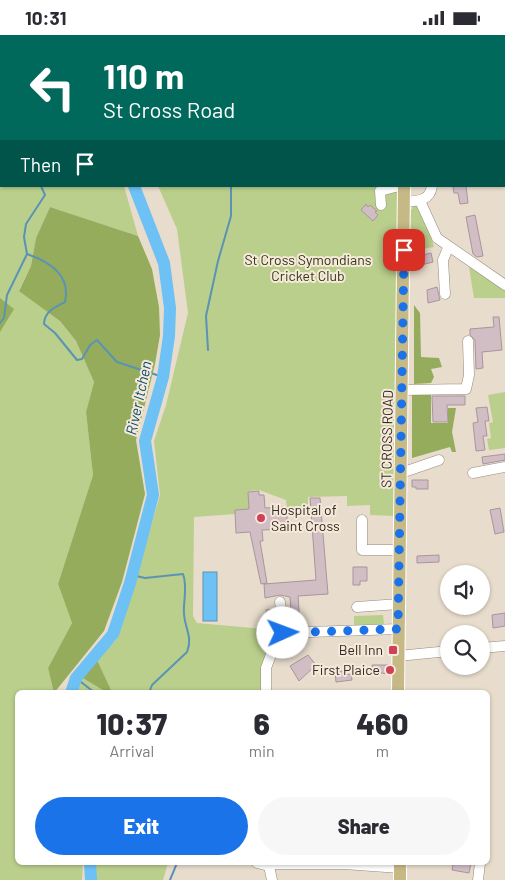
<!DOCTYPE html>
<html lang="en">
<head>
<meta charset="utf-8">
<style>
  body { margin:0; font-family:Barlow,sans-serif; background:#f7f7f7; color:#2b2b33; height:100vh; display:flex; flex-direction:column; font-size:19px; white-space:nowrap }
  * { box-sizing:border-box; margin:0 }
  p { font-size:16px; color:#7c7c81 }
  .icon { flex:none; width:28px; height:28px; fill:none; stroke:currentColor; stroke-width:2; stroke-linecap:round; stroke-linejoin:round }
  .map { position:relative; flex:1; overflow:hidden }
  .sheet { position:absolute; left:15px; top:655px; width:475px; height:175px; display:flex; flex-direction:column; background:#fff; border-radius:8px; box-shadow:0 1px 4px #0004 }
  .sheet>* { flex:none }
  .banner { position:absolute; left:0px; top:0px; width:505px; height:152px; box-shadow:0 1px 4px #0004; background:#00695c; color:#fff; overflow:hidden }
  .controls { position:absolute; left:440px; top:530px; display:grid; gap:10px }
  .controls a { display:grid; place-items:center; width:50px; height:50px; border-radius:50%; background:#fff; box-shadow:0 1px 4px #0004; font-size:25px }
  .pin { position:absolute; display:grid; place-items:center; width:42px; height:42px; color:#fff; margin:-21px; border-radius:10px; box-shadow:0 2px 8px #0006 }
  .me { position:absolute; width:55px; margin:-28px; rotate:88deg; stroke-linejoin:round; filter:drop-shadow(0 0 4px #0008) }
  .turn { display:flex; align-items:center; gap:18px; height:105px; padding:0 20px; font-size:22px }
  .turn .icon { width:65px; height:65px; stroke-width:2.5 }
  .turn b { display:block; font-size:35px; line-height:42px }
  .then { display:flex; align-items:center; height:48px; padding:0 20px; background:#0003; gap:10px; font-size:19px }
  .eta { display:flex; justify-content:space-evenly; align-items:center; height:85px; text-align:center }
  .eta b { font-size:30px; font-weight:800; line-height:35px }
  .primary-button { display:flex; gap:10px; margin-top:auto; padding:10px 20px }
  .primary-button a { flex:1; height:58px; border-radius:30px; background:#1a73e8; color:#fff; font-size:20px; font-weight:800; line-height:58px; text-align:center }
  .primary-button a+a { background:#f7f7f7; color:#2b2b33 }
  .status { display:flex; justify-content:space-between; align-items:center; height:35px; padding:0 25px; background:#fff; direction:ltr }
  .status svg { height:14px; fill:currentColor }
  .map>svg:first-child { display:block }
</style>
</head>
<body>
<div class="status"><b>10:31</b><svg viewBox="0 0 49 12"><path d="M0 12V9h3v3zM5 12V6h3v6zM10 12V3h3v9zM15 12V0h3v12zM26 1h20v11H26zM47 4h2v5h-2z"/></svg></div>
<div class="map">
<svg width="505" height="845" viewBox="0 0 505 845">
  <rect width="100%" height="100%" fill="#e8dccc"/>
  <!-- green -->
  <g fill="#bacf8c">
    <polygon points="0,0 52,0 1,1 1,151 124,151 138,201 50,172 36,203 31,231 19,255 60,286 76,306 94,347 86,377 93,440 58,549 72,588 48,633 54,657 18,658 18,828 83,828 82,845 0,845"/>
    <polygon points="158,151 402,151 395,481 370,480 370,470 347,471 347,461 308,462 308,473 287,475 286,465 259,455 248,456 249,474 235,475 235,479 194,482 193,581 197,588 276,595 264,649 260,657 112,657 97,625 116,605 123,587 160,460 154,406 166,370 188,278 177,194"/>
    <polygon points="414,170 419,170 422,173 434,212 410,216 410,205 415,205 415,199 410,199 411,175"/>
    <polygon points="469,232 505,254 505,263 474,263"/>
    <polygon points="505,357 505,413 489,415 487,404 491,403 489,388 493,387 488,360"/>
    <polygon points="383,580 384,589 354,590 354,581"/>
    <polygon points="81,642 106,657 76,658"/>
    <polygon points="96,828 168,828 163,845 95,845"/>
  </g>
  <!-- forest -->
  <g fill="#95ac5c">
    <polygon points="50,172 138,201 152,234 159,272 160,300 155,329 136,405 145,459 122,547 104,596 54,658 48,633 72,588 58,549 93,440 86,377 94,347 76,306 60,286 19,256 31,231 36,203"/>
    <polygon points="0,263 14,274 0,297"/>
    <polygon points="414,270 420,278 421,322 439,323 442,332 431,334 434,342 431,348 414,349"/>
    <polygon points="412,359 431,359 431,388 448,388 448,373 456,373 452,397 456,417 452,417 450,412 412,423"/>
    <polygon points="97,625 112,657 106,657 81,642"/>
  </g>
  <!-- water -->
  <rect fill="#6dc1f4" stroke="#5a93b5" x="203" y="537" width="14" height="49"/>
  <g fill="none" stroke-linecap="round" stroke-linejoin="round">
    <!-- stream -->
    <g stroke="#5a93b5" stroke-width="2">
      <polyline points="226,1 226,0"/>
      <path d="M 27,219 C 50,227 71,240 65,267 C 55,272 44,277 44,289 L 55,298 L 77,325 L 82,324 L 90,310 L 97,305 L 117,327 L 163,342"/>
      <polyline points="0,288 4,283 7,260 27,219 24,202 26,189 45,160 41,151"/>
      <polyline points="208,315 206,281 218,226 231,181 231,151"/>
      <path d="M 132,540 L 145,543 L 183,539 C 188,552 183,566 184,579 C 185,594 193,602 187,617 L 152,650 L 149,658"/>
      <polyline points="76,643 95,658"/>
      <polyline points="170,845 177,828"/>
    </g>
    <!-- river -->
    <g stroke="#6dc1f4" stroke-width="12">
      <polyline points="96,0 97,1"/>
      <polyline points="36,1 36,0"/>
      <polyline points="0,92 1,92"/>
      <polyline points="71,658 76,643 113,599 130,548 153,460 145,406 163,342 169,301 170,273 164,228 134,151"/>
      <polyline points="90,828 91,845"/>
    </g>
  </g>
  <!-- building -->
  <g fill="#d1bdc4" stroke="#a9959c">
    <polygon points="457,151 466,151 468,168 460,169 458,158 454,158 453,152"/>
    <polygon points="366,169 368,172 370,170 377,176 375,177 378,180 373,186 361,175"/>
    <polygon points="475,180 483,221 477,222 473,219 466,182"/>
    <polygon points="431,218 433,227 421,230 419,221"/>
    <polygon points="437,252 440,265 428,268 427,255"/>
    <polygon points="493,282 499,282 502,315 482,317 483,333 476,334 475,305 470,300 470,294 494,292"/>
    <polygon points="432,361 465,361 465,370 447,370 448,387 433,387"/>
    <polygon points="487,372 489,386 485,386 487,401 483,401 485,415 476,416 473,388 478,387 476,373"/>
    <polygon points="505,419 505,425 483,429 482,422"/>
    <polygon points="412,445 428,445 428,454 416,454 416,452 412,452"/>
    <polygon points="259,456 259,460 264,460 265,473 283,472 283,477 287,476 287,487 284,488 285,494 262,495 263,506 260,506 267,548 261,549 250,497 236,498 235,475 249,474 248,457"/>
    <polygon points="310,463 320,463 328,559 298,561 300,590 292,591 290,562 280,560 265,563 264,549 316,545"/>
    <polygon points="500,473 504,497 495,499 490,475"/>
    <polygon points="439,520 439,527 417,528 417,521"/>
    <polygon points="353,532 367,532 367,546 360,546 360,550 353,550"/>
    <polygon points="274,574 275,593 268,595 266,575"/>
    <polygon points="505,578 505,591 493,593 492,580"/>
    <polygon points="308,620 316,630 299,646 290,631"/>
    <polygon points="372,630 390,630 390,639 372,637"/>
    <polygon points="343,636 343,640 351,639 352,645 336,647 335,637"/>
    <polygon points="453,828 471,828 469,838 452,835"/>
  </g>
  <g fill="none" stroke-linecap="round" stroke-linejoin="round">
    <!-- minor casing -->
    <g stroke="#968a7c" stroke-width="11">
      <g id="minor">
        <polyline points="438,1 438,0"/>
        <polyline points="420,166 437,203 505,250"/>
        <path d="M 404,167 C 418,166 430,166 432,151"/>
        <polyline points="381,170 380,156 399,151"/>
        <polyline points="445,259 443,225 448,213"/>
        <polyline points="403,355 466,354 469,340 468,306"/>
        <polyline points="401,438 439,425"/>
        <polyline points="473,438 505,432"/>
        <polyline points="362,485 362,515 399,515"/>
        <polyline points="280,567 283,589"/>
        <polyline points="357,572 399,569"/>
        <polyline points="481,613 505,611"/>
        <polyline points="398,621 449,616"/>
        <polyline points="266,658 266,633 279,598 399,594"/>
        <polyline points="257,828 269,831 275,829 344,829 400,833"/>
        <polyline points="269,831 272,845"/>
        <polyline points="478,845 480,828"/>
      </g>
    </g>
    <!-- major casing -->
    <g stroke="#fff" stroke-width="14">
      <g id="major">
        <polyline points="409,1 409,0"/>
        <polyline points="398,658 404,151"/>
        <polyline points="400,828 400,845"/>
      </g>
    </g>
    <!-- minor -->
    <use href="#minor" stroke="#fff" stroke-width="10"/>
    <!-- major -->
    <use href="#major" stroke="#c7b986" stroke-width="12"/>
  </g>
  <g fill="none" stroke-linecap="round" stroke-linejoin="round">
    <!-- route -->
    <polyline stroke="#1a73e8" stroke-width="9" stroke-dasharray="0 16.2" points="283,598 398,594 404,215"/>
  </g>
  <!-- markers -->
  <g fill="#d04058" stroke="#f6e9d9" stroke-width="2">
    <circle cx="261" cy="483" r="5"/>
    <rect x="388" y="610" width="10" height="10" rx="2.5"/>
    <circle cx="390" cy="635" r="5"/>
  </g>
  <g text-anchor="middle" stroke-width="4" stroke-linejoin="round" paint-order="stroke">
    <!-- park labels -->
    <g font-size="14" fill="#2e3815" stroke="#f6e9d9">
      <text x="308" y="230">St Cross Symondians<tspan x="308" dy="16">Cricket Club</tspan></text>
    </g>
    <!-- street labels -->
    <g font-size="14" fill="#2e2923" stroke="#f6e9d9">
      <text transform="translate(387 404) rotate(-89)" y="5">ST CROSS ROAD</text>
    </g>
    <!-- poi labels -->
    <g font-size="14" fill="#2e2923" stroke="#f6e9d9" text-anchor="end">
      <text x="271" y="480" text-anchor="start">Hospital of<tspan x="271" dy="16">Saint Cross</tspan></text>
      <text x="383" y="620">Bell Inn</text>
      <text x="380" y="640">First Plaice</text>
    </g>
    <!-- water labels -->
    <g font-size="15" font-style="italic" fill="#074d6e" stroke="#f6e9d9">
      <text transform="translate(139 363) rotate(-78)" y="5">River Itchen</text>
    </g>
  </g>
</svg>
<div class="controls">
<a><svg class="icon" aria-label="sound" viewBox="0 0 24 24"><path d="M4 9h4l5-4v14l-5-4H4zM17 9q2 3 0 6"/></svg></a>
<a><svg class="icon" aria-label="search" viewBox="0 0 24 24"><circle cx="10" cy="10" r="6"/><path d="M15 15l6 6"/></svg></a>
</div>
<div class="pin" style="left:404px;top:215px;background:#d93025"><svg class="icon" aria-label="arrive" viewBox="0 0 24 24"><path d="M6 21V4h12l-3 4 3 4H6"/></svg></div>
<svg class="me" style="left:283px;top:598px" viewBox="-20 -20 40 40"><circle r="19" fill="#fff"/><path d="M0-13L10 11 0 6-10 11z" fill="#1a73e8"/></svg>
<div class="banner">
<div class="turn"><svg class="icon" aria-label="left" viewBox="0 0 24 24"><path d="M17 20v-9H6M10 6l-5 5 5 5"/></svg><div><b>110 m</b>St Cross Road</div></div>
<div class="then">Then<svg class="icon" aria-label="arrive" viewBox="0 0 24 24"><path d="M6 21V4h12l-3 4 3 4H6"/></svg></div>
</div>
<section class="sheet">
<div class="eta">
<div><b>10:37</b><p>Arrival</p></div>
<div><b>6</b><p>min</p></div>
<div><b>460</b><p>m</p></div>
</div>
<div class="primary-button"><a>Exit</a><a>Share</a></div>
</section>
</div>
</body>
</html>
